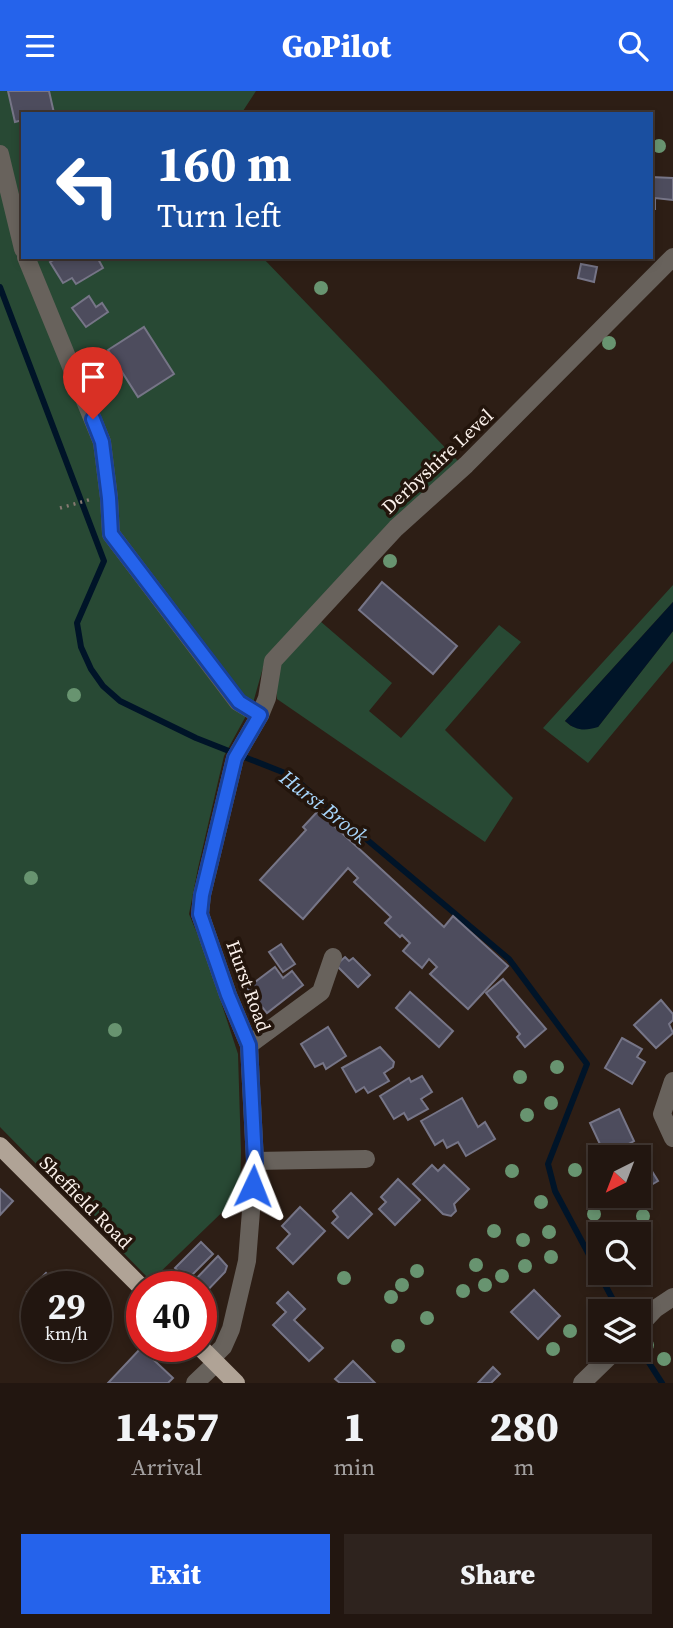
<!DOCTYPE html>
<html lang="en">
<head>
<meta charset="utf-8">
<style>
  body { margin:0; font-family:"Source Serif 4",serif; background:#2e231e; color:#f1f3f6; height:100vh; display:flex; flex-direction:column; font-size:26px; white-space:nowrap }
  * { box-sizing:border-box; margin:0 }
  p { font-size:23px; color:#a29f9f }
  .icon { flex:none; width:38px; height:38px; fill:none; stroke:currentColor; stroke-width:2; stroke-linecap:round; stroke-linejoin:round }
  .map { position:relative; height:1292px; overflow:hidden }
  .drawer { display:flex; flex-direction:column; background:#221610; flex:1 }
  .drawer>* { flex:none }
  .top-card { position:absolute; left:21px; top:21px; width:632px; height:147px; border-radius:0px; box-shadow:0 4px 10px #0003,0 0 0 2px #3f3530; background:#1a4fa0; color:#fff; overflow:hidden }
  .needle { width:46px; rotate:222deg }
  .fabs { position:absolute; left:588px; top:1054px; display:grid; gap:14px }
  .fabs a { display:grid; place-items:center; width:63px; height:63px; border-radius:0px; background:#221610; box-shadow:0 4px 10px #0003,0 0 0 2px #3f3530; font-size:35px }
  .speed { position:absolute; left:21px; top:1180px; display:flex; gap:14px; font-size:35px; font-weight:700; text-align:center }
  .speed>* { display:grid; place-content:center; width:91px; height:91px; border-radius:50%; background:#221610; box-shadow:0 4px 10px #0003,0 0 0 2px #3f3530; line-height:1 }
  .speed small { font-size:18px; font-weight:400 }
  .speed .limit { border:10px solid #d22; background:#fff; color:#111 }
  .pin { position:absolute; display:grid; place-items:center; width:60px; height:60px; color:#fff; margin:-72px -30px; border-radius:50% 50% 50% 0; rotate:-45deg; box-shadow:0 0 7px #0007 }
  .pin .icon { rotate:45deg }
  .me { position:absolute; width:77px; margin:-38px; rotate:2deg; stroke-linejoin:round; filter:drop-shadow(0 0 5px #0008) }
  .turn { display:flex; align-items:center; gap:24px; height:147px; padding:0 21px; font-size:32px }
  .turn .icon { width:91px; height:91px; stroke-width:2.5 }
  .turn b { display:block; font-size:49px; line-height:60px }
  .eta { display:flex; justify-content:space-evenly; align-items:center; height:119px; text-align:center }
  .eta b { font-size:42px; font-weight:800; line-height:49px }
  .cta { display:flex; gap:14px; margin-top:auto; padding:14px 21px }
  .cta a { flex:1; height:80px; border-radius:0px; background:#2563eb; color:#fff; font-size:28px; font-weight:800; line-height:80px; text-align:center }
  .cta a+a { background:#2e231e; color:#f1f3f6 }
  header { display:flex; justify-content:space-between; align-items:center; height:91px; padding:0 21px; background:#2563eb; color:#fff; font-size:32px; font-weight:800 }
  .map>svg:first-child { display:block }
</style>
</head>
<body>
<header><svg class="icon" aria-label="menu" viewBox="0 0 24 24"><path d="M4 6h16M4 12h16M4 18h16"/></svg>GoPilot<svg class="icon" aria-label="search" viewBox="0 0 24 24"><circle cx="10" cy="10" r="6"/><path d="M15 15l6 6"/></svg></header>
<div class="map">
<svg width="673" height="1292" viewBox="0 0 673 1292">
  <rect width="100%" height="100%" fill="#2d1e15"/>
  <!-- green -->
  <g fill="#284934">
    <polygon points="0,0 256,0 241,23 23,23 23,166 262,166 459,371 266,566 253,612 224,665 198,777 189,823 204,859 238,963 241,1061 240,1104 151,1190 0,1036"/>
    <polygon points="673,494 673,511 565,630 571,635 598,636 673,540 673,570 588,672 543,637"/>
    <polygon points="320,530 392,592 369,620 401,647 499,534 521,551 445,639 513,707 485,751 277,608 276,578"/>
  </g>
  <!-- water -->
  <path fill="#001428" d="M 673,511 L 673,540 L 598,636 C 585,640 576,640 565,630 Z"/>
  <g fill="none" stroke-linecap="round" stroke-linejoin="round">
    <!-- stream -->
    <g stroke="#001428" stroke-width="6">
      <polyline points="0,196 104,470 77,532 81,556 91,578 103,595 120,610 196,647 290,684 509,868 587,973 548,1073 555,1100 619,1220"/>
      <polyline points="639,1256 662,1292"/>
    </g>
  </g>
  <!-- building -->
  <g fill="#4d4c5d" stroke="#767587" stroke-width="2">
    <polygon points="8,0 49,0 54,22 23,23 23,29 15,31"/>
    <polygon points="651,86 673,87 673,109 655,107 655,118 651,118"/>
    <polygon points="59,166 97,166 103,177 76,193 72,187 63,192 50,171"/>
    <polygon points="581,173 597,176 594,191 578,187"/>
    <polygon points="89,205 96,216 102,212 108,221 86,236 72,217"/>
    <polygon points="144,236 174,283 138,306 108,259"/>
    <polygon points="382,491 457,555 433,583 359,519"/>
    <polygon points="318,720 444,836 453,825 508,875 468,918 430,883 437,876 429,868 422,877 403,860 410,852 402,844 400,846 385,832 391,826 354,791 358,787 348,777 303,828 260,789 306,739 303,736"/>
    <polygon points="281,853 295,873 283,881 269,861"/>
    <polygon points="345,866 349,870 353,867 370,884 358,896 336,874"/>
    <polygon points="275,876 283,887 292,880 303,894 267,922 247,897"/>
    <polygon points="503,888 546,938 525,956 517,946 520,943 486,902"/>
    <polygon points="410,901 453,940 439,956 396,917"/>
    <polygon points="661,909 673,923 673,929 669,933 673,942 656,957 634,934"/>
    <polygon points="328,936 346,965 326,978 323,972 315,976 301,953"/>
    <polygon points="622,947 642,958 637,966 645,971 632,993 605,977"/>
    <polygon points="380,956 394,971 393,976 384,982 389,990 368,1002 364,996 356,1001 342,977"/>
    <polygon points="422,985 432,1001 421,1008 428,1018 408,1029 404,1022 394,1028 380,1005 409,987 411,991"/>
    <polygon points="462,1007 478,1036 485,1031 495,1048 466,1065 458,1051 447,1057 443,1049 435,1054 421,1030"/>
    <polygon points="619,1018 634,1050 625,1055 628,1062 621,1066 606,1066 590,1032"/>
    <polygon points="645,1069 658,1090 639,1101 639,1072"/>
    <polygon points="432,1074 438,1080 444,1074 469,1098 454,1113 456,1120 451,1125 443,1123 413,1093"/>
    <polygon points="398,1088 420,1109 395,1134 379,1118 386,1111 381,1106"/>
    <polygon points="0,1098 13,1110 0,1124"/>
    <polygon points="351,1102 372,1123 348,1147 332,1132 338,1126 333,1120"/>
    <polygon points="300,1116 325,1140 293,1173 277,1157 290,1143 282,1135"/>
    <polygon points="201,1151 213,1163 187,1189 175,1177"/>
    <polygon points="218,1165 227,1175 225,1181 203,1204 201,1195 193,1195 191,1193"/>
    <polygon points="46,1182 59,1195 37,1195 37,1211 27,1201"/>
    <polygon points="534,1199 560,1225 538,1248 511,1221"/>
    <polygon points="288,1201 305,1218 294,1229 323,1257 309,1270 273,1234 286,1221 277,1212"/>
    <polygon points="141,1257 173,1287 168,1292 108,1292"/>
    <polygon points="353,1270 375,1292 340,1292 335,1288"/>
    <polygon points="493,1276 500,1283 491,1292 478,1292"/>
  </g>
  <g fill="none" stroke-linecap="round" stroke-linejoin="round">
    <!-- path -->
    <polyline stroke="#867971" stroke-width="3.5" stroke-dasharray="2 5" stroke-linecap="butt" points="60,417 92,408"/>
    <!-- minor -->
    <g stroke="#68625c" stroke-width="18">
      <polyline points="0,63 23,158"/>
      <polyline points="26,166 102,351 109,407 111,443 238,611 260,624"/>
      <polyline points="249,954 321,901 333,866"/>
      <polyline points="673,990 662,1023 673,1047"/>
      <polyline points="255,1070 366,1068"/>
      <polyline points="639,1235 655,1218 673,1206"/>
      <polyline points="212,1267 223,1256 231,1238 247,1170 255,1070 249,954 228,904 200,823 202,804 235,667 260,624 267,607 273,570 396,437 466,374 673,166"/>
      <polyline points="195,1292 216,1272"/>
      <polyline points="582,1292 617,1258"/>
    </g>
    <!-- major -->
    <g stroke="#b0a396" stroke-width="18">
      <polyline points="0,1055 142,1197"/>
      <polyline points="199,1255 236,1292"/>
    </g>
  </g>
  <!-- trees -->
  <g fill="#689470">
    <circle cx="659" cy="55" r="7"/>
    <circle cx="321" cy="197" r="7"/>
    <circle cx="609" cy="252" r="7"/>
    <circle cx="390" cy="470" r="7"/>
    <circle cx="74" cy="604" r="7"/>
    <circle cx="31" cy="787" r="7"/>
    <circle cx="115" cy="939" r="7"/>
    <circle cx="557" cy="976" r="7"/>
    <circle cx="520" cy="986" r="7"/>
    <circle cx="551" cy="1012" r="7"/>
    <circle cx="527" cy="1024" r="7"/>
    <circle cx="575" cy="1079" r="7"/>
    <circle cx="512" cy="1080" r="7"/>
    <circle cx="541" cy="1111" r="7"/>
    <circle cx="594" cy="1123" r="7"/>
    <circle cx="643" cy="1125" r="7"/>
    <circle cx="494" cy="1140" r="7"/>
    <circle cx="549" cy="1141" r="7"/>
    <circle cx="523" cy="1149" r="7"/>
    <circle cx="551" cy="1166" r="7"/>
    <circle cx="476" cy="1174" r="7"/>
    <circle cx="525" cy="1175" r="7"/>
    <circle cx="417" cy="1180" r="7"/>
    <circle cx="502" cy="1185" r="7"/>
    <circle cx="344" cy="1187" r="7"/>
    <circle cx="402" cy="1194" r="7"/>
    <circle cx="485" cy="1194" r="7"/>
    <circle cx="463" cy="1200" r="7"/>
    <circle cx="391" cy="1206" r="7"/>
    <circle cx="427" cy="1227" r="7"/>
    <circle cx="570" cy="1240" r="7"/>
    <circle cx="647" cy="1254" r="7"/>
    <circle cx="398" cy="1255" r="7"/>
    <circle cx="553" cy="1258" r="7"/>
    <circle cx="664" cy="1268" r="7"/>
  </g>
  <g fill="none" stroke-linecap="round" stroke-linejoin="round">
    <!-- route casing -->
    <g stroke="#184099" stroke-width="18">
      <polyline id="route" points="93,328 102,351 109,407 111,443 239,611 260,624 235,667 202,804 200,823 228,904 249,954 255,1070 253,1095"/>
    </g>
    <!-- route -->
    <use href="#route" stroke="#2563eb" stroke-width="12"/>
  </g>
  <g text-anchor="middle" stroke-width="7" stroke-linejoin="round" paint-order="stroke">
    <!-- street labels -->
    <g font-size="19" fill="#faf0ea" stroke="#23150c">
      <text transform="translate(437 370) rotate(-43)" y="7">Derbyshire Level</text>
      <text transform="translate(249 895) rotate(70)" y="7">Hurst Road</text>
      <text transform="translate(86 1111) rotate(45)" y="7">Sheffield Road</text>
    </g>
    <!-- water labels -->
    <g font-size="21" font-style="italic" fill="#a7d5fb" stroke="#23150c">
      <text transform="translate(324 716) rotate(38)" y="7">Hurst Brook</text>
    </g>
  </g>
</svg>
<div class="fabs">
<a><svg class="needle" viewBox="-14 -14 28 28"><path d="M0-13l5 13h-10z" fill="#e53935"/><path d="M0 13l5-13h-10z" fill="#a29f9f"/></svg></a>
<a><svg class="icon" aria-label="search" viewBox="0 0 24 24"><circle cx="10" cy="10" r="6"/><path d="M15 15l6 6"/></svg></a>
<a><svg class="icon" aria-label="layers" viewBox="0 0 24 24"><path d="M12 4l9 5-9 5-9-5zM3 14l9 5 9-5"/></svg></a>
</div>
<div class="speed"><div>29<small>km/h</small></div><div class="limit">40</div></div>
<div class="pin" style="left:93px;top:328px;background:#d93025"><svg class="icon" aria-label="arrive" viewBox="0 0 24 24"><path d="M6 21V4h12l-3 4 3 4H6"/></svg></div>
<svg class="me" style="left:253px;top:1095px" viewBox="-20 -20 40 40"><path d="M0-17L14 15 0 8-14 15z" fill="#2563eb" stroke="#fff" stroke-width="4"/></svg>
<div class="top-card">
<div class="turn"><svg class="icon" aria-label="left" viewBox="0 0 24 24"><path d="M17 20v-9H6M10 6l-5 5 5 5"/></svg><div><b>160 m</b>Turn left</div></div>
</div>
</div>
<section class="drawer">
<div class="eta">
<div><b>14:57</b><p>Arrival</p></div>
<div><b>1</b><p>min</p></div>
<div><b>280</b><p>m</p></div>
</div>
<div class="cta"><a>Exit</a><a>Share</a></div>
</section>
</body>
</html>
